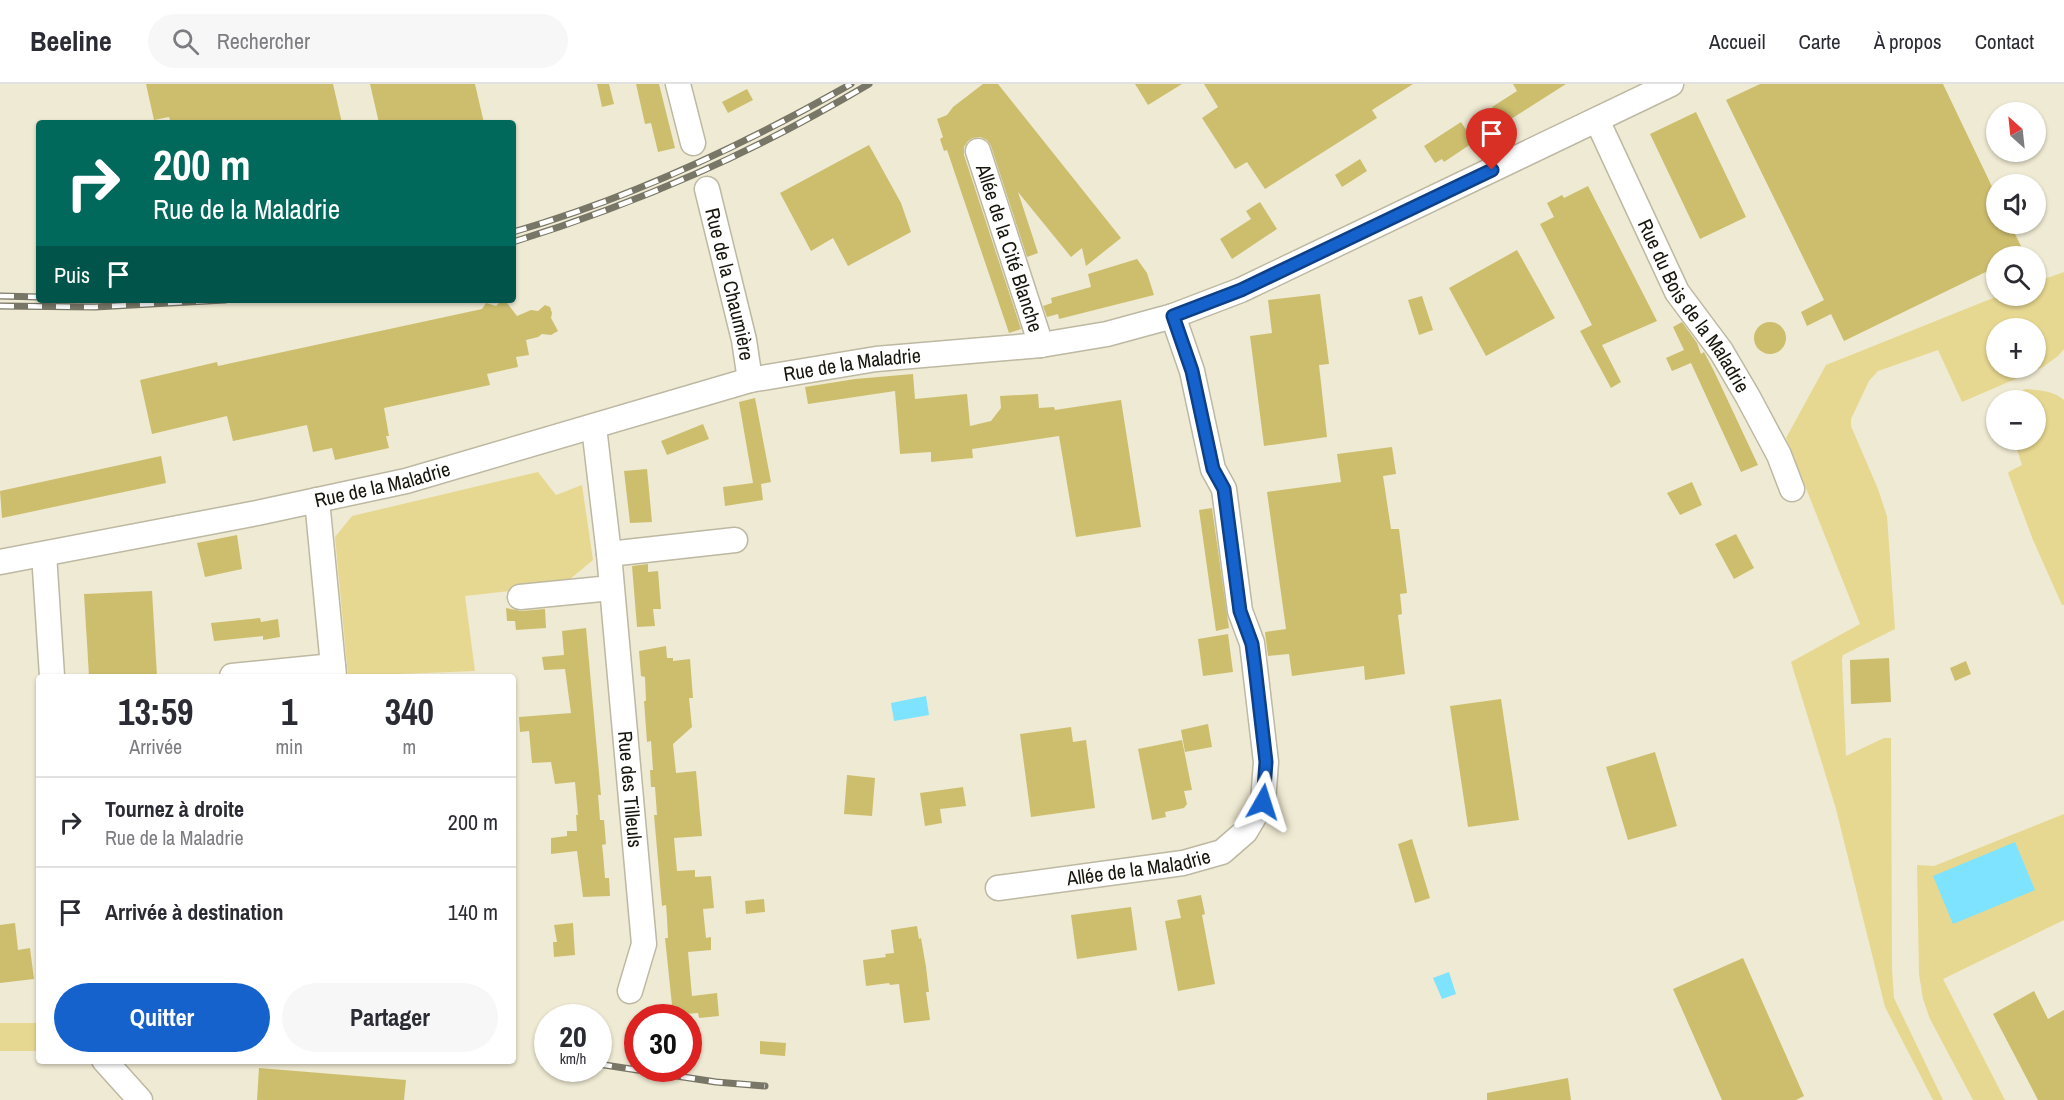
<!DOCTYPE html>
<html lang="fr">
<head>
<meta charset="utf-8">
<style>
  body { margin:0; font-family:"Archivo Narrow",sans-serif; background:#f7f7f7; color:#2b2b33; height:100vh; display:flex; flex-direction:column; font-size:22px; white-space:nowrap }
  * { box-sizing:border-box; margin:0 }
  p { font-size:20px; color:#7c7c81 }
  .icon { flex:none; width:33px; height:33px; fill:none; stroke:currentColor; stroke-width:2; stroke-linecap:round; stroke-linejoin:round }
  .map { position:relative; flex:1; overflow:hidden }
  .panel { position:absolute; left:36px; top:590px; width:480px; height:390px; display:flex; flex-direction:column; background:#fff; border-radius:6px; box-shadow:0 2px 4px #0004 }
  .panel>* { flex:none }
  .hud { position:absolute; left:36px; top:36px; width:480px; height:183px; border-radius:6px; box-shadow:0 2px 4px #0004; background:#00695c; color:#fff; overflow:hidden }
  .needle { width:39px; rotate:333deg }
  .tools { position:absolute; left:1986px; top:18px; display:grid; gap:12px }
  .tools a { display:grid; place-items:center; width:60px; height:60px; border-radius:50%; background:#fff; box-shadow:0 2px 4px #0004; font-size:30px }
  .speed { position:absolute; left:534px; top:920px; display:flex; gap:12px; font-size:30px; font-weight:700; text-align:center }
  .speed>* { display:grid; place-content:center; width:78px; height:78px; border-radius:50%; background:#fff; box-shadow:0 2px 4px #0004; line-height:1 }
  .speed small { font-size:15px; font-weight:400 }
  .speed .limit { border:9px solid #d22; background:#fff; color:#111 }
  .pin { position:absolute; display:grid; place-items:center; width:51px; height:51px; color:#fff; margin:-62px -26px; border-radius:50% 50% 50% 0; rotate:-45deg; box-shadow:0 0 6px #0007 }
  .pin .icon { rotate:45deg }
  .me { position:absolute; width:66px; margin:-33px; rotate:6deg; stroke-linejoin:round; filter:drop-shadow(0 0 4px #0008) }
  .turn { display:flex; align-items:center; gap:21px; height:126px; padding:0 18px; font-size:27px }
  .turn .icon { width:78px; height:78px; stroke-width:2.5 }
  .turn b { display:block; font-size:42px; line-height:51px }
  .then { display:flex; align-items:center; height:57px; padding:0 18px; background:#0003; gap:12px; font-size:22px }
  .eta { display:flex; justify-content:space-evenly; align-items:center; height:102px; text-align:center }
  .eta b { font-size:36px; font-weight:700; line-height:42px }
  .cta { display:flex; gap:12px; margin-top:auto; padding:12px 18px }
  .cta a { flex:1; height:69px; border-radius:36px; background:#1562cd; color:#fff; font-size:24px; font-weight:700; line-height:69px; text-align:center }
  .cta a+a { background:#f7f7f7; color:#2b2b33 }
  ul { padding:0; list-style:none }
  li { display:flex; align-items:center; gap:18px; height:90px; padding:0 18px; border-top:2px solid #e1e1e2 }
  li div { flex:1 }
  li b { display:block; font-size:22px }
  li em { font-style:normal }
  header { display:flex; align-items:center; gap:36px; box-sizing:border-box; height:84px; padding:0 30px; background:#fff; border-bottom:2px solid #e1e1e2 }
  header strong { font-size:28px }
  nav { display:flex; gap:33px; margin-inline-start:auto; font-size:21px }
  .search { width:420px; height:54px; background:#f7f7f7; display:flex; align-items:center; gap:15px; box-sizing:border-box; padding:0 21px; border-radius:33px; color:#7c7c81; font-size:22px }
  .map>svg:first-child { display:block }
</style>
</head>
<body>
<header>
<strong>Beeline</strong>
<div class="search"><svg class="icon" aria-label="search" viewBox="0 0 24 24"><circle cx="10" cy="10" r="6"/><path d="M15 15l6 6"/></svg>Rechercher</div>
<nav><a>Accueil</a><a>Carte</a><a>À propos</a><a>Contact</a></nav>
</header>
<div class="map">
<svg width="2064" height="1016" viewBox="0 0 2064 1016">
  <rect width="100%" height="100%" fill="#efead3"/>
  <!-- green -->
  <g fill="#e7d891" fill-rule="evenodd">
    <path d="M 2064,188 L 2064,265 L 2058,272 L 2043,283 L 1962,318 L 1938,266 L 1878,287 L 1869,297 L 1851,335 L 1851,342 L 1878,405 L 1887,432 L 1895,545 L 1843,571 L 1842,575 L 1846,672 L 1884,654 L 1891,654 L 1892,885 L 1894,914 L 1943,1016 L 1933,1016 L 1885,923 L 1836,725 L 1791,578 L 1860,540 L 1786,354 L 1826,281 L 1998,212 L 2036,212 L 2036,198 ZM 1996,244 L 2036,244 L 2036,284 L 1996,284 Z"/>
    <path d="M 2026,305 C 2039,306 2054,307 2064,316 L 2064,521 L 2062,521 L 2033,456 L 2008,389 L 2010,387 L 2022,381 L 2014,356 L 2036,356 L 2036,316 L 2000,316 Z"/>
    <polygon points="538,388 556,411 582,401 593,476 563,501 465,512 475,587 348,592 335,453 352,432"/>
    <polygon points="2064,730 2064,836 1943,895 2005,1016 1973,1016 1930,935 1923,915 1919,890 1917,781 1934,782"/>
    <rect x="0" y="939" width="39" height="28"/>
  </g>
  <!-- water -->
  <g fill="#7de3fe">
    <polygon points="926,612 929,631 894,637 891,619"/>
    <polygon points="2015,758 2035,806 1953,840 1933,792"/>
    <polygon points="1449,888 1456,910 1442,915 1433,894"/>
  </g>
  <!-- building -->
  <g fill="#cdbe6e">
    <polygon points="146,0 333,0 342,39 171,39 169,33 154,36"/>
    <polygon points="370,0 475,0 484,39 379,39"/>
    <polygon points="597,0 609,0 614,20 602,23"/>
    <polygon points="636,0 659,0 675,64 658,68 651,39 645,40"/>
    <polygon points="983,0 998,0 1121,154 1086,182 1082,164 1071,173 1018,108 1038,169 1027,173 991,62 987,56 980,53 973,54 968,57 964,63 964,71 1021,245 1009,249 947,66 944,67 940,55 943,53 937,35 947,31 953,23"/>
    <polygon points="1135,0 1182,0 1148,21"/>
    <polygon points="1204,0 1413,0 1372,26 1377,34 1265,105 1247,78 1235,85 1202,34 1218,23"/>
    <polygon points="1513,0 1566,0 1503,40 1492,23 1517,7"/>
    <polygon points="1760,0 1943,0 1996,111 1996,140 2010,140 2026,172 1996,172 1996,183 1844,257 1831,230 1807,242 1801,228 1824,216 1726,16"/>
    <polygon points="747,5 753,16 728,29 722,18"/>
    <polygon points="1696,28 1746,133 1700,155 1650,50"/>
    <polygon points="1461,38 1474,58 1444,78 1442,75 1435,79 1424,62"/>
    <polygon points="869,61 901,119 911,148 848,182 833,154 811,167 780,109"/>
    <polygon points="1360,75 1367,87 1342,103 1335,91"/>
    <polygon points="1588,102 1657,237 1602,261 1621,298 1611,304 1580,247 1592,241 1540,140 1554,133 1547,119 1562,111 1564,114"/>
    <polygon points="1260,118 1277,145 1232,175 1220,155 1251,135 1246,127"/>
    <polygon points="1517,166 1555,234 1486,272 1449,204"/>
    <polygon points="1137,175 1147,189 1154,211 1059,235 1058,230 1047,233 1043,222 1052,219 1051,214 1091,203 1088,190"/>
    <polygon points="1320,210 1329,280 1319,281 1327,353 1264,362 1250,252 1272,249 1268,216"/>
    <polygon points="1422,212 1433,246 1419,251 1408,216"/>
    <polygon points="502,216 507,219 517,232 531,226 538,227 545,221 550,223 552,229 551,234 558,247 551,251 542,250 538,253 526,256 529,271 516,273 518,283 487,290 490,301 384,324 389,352 386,352 389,364 335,376 332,364 313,368 307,341 233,357 227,332 152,350 140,296 217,278 218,282 482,225 486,219 496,222"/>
    <polygon points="1682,238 1697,259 1701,270 1704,268 1714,287 1758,381 1741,388 1691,279 1672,287 1666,274 1684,266 1673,243"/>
    <circle cx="1770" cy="254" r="16"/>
    <polygon points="913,290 915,315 967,310 970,342 991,337 1001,324 1000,312 1038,310 1039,324 1054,323 1055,326 1121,316 1141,443 1076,453 1059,352 972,365 973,374 931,378 931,368 900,370 895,307 808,320 805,303 855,295"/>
    <polygon points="755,314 771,398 761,400 763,416 725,422 723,403 753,399 739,318"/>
    <polygon points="703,340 709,355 667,371 661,357"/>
    <polygon points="1392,363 1396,390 1383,392 1391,445 1399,445 1407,509 1400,510 1402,530 1398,531 1405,590 1365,596 1364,582 1292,592 1289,570 1268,572 1265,548 1286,545 1267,408 1341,398 1337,370"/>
    <polygon points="161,372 166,399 2,434 0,407"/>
    <polygon points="647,385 652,438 630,439 624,387"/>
    <polygon points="1692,398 1702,421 1680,431 1667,409"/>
    <polygon points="1212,424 1229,544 1216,547 1199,426"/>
    <polygon points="1736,450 1754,484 1734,495 1715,460"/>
    <polygon points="237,451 242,485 205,493 197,459"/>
    <polygon points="648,480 648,488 658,487 661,525 653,525 655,542 637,543 632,482"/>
    <polygon points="152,507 157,592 89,592 84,510"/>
    <polygon points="506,524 521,527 545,525 546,544 516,546 515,537 507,537"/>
    <polygon points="260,534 261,538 278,535 280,553 263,556 263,552 214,557 211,539"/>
    <polygon points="586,544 601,711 598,711 600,736 604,736 606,760 602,761 603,769 605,794 609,794 610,812 583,813 577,767 551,770 551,754 567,752 567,747 577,747 576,731 578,731 575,698 555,700 551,678 532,679 529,647 520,648 519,633 571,629 565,585 544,586 542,573 564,571 562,547"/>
    <polygon points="1228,550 1233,588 1203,592 1198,555"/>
    <polygon points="666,562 667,574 673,574 673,577 690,575 693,614 689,614 692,643 673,660 676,689 696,687 702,752 674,754 677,787 695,786 695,793 711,792 714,824 703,825 706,854 711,853 711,866 688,868 692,912 717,909 719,932 699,934 698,929 673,931 665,854 668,854 667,834 666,821 662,822 654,731 657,731 655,703 651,703 650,686 653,686 651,657 647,658 644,617 646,617 645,593 641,592 639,567"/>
    <polygon points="1889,574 1891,618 1851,620 1850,576"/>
    <polygon points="1966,577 1971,590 1955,597 1950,584"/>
    <polygon points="1501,615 1519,736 1468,743 1450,622"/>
    <polygon points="1208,640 1212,663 1185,668 1181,646"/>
    <polygon points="1071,643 1073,658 1086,656 1095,724 1031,733 1020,650"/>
    <polygon points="1182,656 1192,706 1184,707 1187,720 1184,724 1165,728 1166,733 1152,736 1138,665"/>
    <polygon points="1655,668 1677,742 1628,756 1606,683"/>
    <polygon points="847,691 875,694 872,732 844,730"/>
    <polygon points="963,703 966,722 940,725 942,739 925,742 920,709"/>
    <polygon points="1412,755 1430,814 1415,819 1398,760"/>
    <polygon points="1201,811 1205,830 1202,831 1215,900 1178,907 1165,837 1181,834 1177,816"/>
    <polygon points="764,815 765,828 746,830 745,817"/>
    <polygon points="1131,823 1137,866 1077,875 1071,831"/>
    <polygon points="15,839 18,866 30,864 34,895 0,899 0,841"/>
    <polygon points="573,839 575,871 554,873 553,858 557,858 554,841"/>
    <polygon points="917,842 919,855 921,854 926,883 929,908 926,908 930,936 904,939 899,900 890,901 889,899 866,902 863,876 886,873 885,870 894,869 891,846"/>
    <polygon points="1743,874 1804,1012 1796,1016 1722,1016 1673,905"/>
    <polygon points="2034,907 2048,935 2064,926 2064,1016 2038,1016 1993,930"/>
    <polygon points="760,957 786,959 785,972 760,970"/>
    <polygon points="259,984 406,996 404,1016 257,1016"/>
    <polygon points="1568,994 1571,1016 1487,1016 1487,1009"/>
  </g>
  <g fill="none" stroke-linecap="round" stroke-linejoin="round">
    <!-- minor casing -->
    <g stroke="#bdb8a2" stroke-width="27">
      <g id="minor">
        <polyline points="678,0 693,59"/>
        <path id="s1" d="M 1597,36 L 1677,208 L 1721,267 L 1748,313 L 1779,371 L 1792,405"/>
        <path id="s2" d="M 978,67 L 1041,261"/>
        <path id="s3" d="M 707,105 L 744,256 L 750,296"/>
        <path id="s4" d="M 594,343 L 609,470 L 644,860 L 630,907"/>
        <polyline points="317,416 334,592"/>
        <polyline points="44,470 52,592"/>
        <polyline points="609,470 735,456"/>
        <path id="s5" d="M 0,478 L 257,429 L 406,397 L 750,296 L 876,275 L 1041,261 L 1107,250 L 1173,232 L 1241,206 L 1671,0"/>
        <polyline points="520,513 611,504"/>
        <polyline points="232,592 333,582"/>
        <path id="s6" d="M 998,804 L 1183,779 L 1222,768 L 1245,748 L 1263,718 L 1266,678 L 1252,559 L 1240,527 L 1224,405 L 1213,385 L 1192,287 L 1173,232"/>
        <polyline points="104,976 140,1016"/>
      </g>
    </g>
    <!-- minor -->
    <use href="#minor" stroke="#fff" stroke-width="24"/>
    <!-- rail casing -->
    <g stroke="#787666" stroke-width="7">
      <g id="rail">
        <path d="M 513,148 C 631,114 744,61 851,0"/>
        <path d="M 513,158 C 641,118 753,69 869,0"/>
        <polyline points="0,212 39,213"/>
        <polyline points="0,222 95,223 225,216"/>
        <polyline points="598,980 716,998 765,1002"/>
      </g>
    </g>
    <!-- rail -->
    <use href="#rail" stroke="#fff" stroke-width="4.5" stroke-dasharray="14" stroke-linecap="butt"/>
  </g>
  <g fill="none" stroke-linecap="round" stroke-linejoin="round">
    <!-- route casing -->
    <g stroke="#0e4085" stroke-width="15">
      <polyline id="route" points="1263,718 1266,678 1255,583 1252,560 1240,527 1224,405 1213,385 1192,287 1173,232 1241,206 1492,86"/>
    </g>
    <!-- route -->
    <use href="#route" stroke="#1562cd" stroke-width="10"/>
  </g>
  <g text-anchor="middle" stroke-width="5" stroke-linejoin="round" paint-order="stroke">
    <!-- street labels -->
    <g font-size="20" fill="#17160d" stroke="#fff">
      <text dy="7" stroke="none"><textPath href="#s2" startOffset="102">Allée de la Cité Blanche</textPath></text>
      <text dy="7" stroke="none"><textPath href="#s3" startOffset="98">Rue de la Chaumière</textPath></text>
      <text dy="7" stroke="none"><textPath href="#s1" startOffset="210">Rue du Bois de la Maladrie</textPath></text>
      <text dy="7" stroke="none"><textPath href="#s5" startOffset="876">Rue de la Maladrie</textPath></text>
      <text dy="7" stroke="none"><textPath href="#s5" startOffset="390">Rue de la Maladrie</textPath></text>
      <text dy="7" stroke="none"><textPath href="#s4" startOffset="364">Rue des Tilleuls</textPath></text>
      <text dy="7" stroke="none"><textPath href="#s6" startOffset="142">Allée de la Maladrie</textPath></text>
    </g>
  </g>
</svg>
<div class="tools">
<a><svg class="needle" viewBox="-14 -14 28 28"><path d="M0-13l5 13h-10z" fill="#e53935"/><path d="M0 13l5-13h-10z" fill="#7c7c81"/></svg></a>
<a><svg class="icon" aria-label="sound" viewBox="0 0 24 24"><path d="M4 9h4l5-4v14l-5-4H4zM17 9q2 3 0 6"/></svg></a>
<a><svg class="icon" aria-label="search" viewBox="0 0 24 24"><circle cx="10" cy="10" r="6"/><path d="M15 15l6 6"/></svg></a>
<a>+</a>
<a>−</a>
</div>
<div class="speed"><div>20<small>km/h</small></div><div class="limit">30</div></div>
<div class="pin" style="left:1492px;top:86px;background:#d93025"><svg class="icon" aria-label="arrive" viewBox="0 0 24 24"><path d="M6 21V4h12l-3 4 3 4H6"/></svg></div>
<svg class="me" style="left:1263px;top:718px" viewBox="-20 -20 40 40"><path d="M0-17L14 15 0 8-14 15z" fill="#1562cd" stroke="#fff" stroke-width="4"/></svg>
<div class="hud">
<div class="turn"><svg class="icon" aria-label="right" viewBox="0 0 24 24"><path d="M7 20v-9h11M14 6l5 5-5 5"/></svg><div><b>200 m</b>Rue de la Maladrie</div></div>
<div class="then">Puis<svg class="icon" aria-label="arrive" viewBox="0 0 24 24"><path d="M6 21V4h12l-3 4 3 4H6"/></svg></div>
</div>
<section class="panel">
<div class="eta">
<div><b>13:59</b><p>Arrivée</p></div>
<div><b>1</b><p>min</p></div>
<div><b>340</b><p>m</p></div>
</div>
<ul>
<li><svg class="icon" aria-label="right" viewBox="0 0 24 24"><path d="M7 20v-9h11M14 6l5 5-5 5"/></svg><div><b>Tournez à droite</b><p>Rue de la Maladrie</p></div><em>200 m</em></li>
<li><svg class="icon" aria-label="arrive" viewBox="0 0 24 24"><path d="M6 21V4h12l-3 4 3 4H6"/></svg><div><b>Arrivée à destination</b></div><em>140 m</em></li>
</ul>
<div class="cta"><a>Quitter</a><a>Partager</a></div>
</section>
</div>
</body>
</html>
